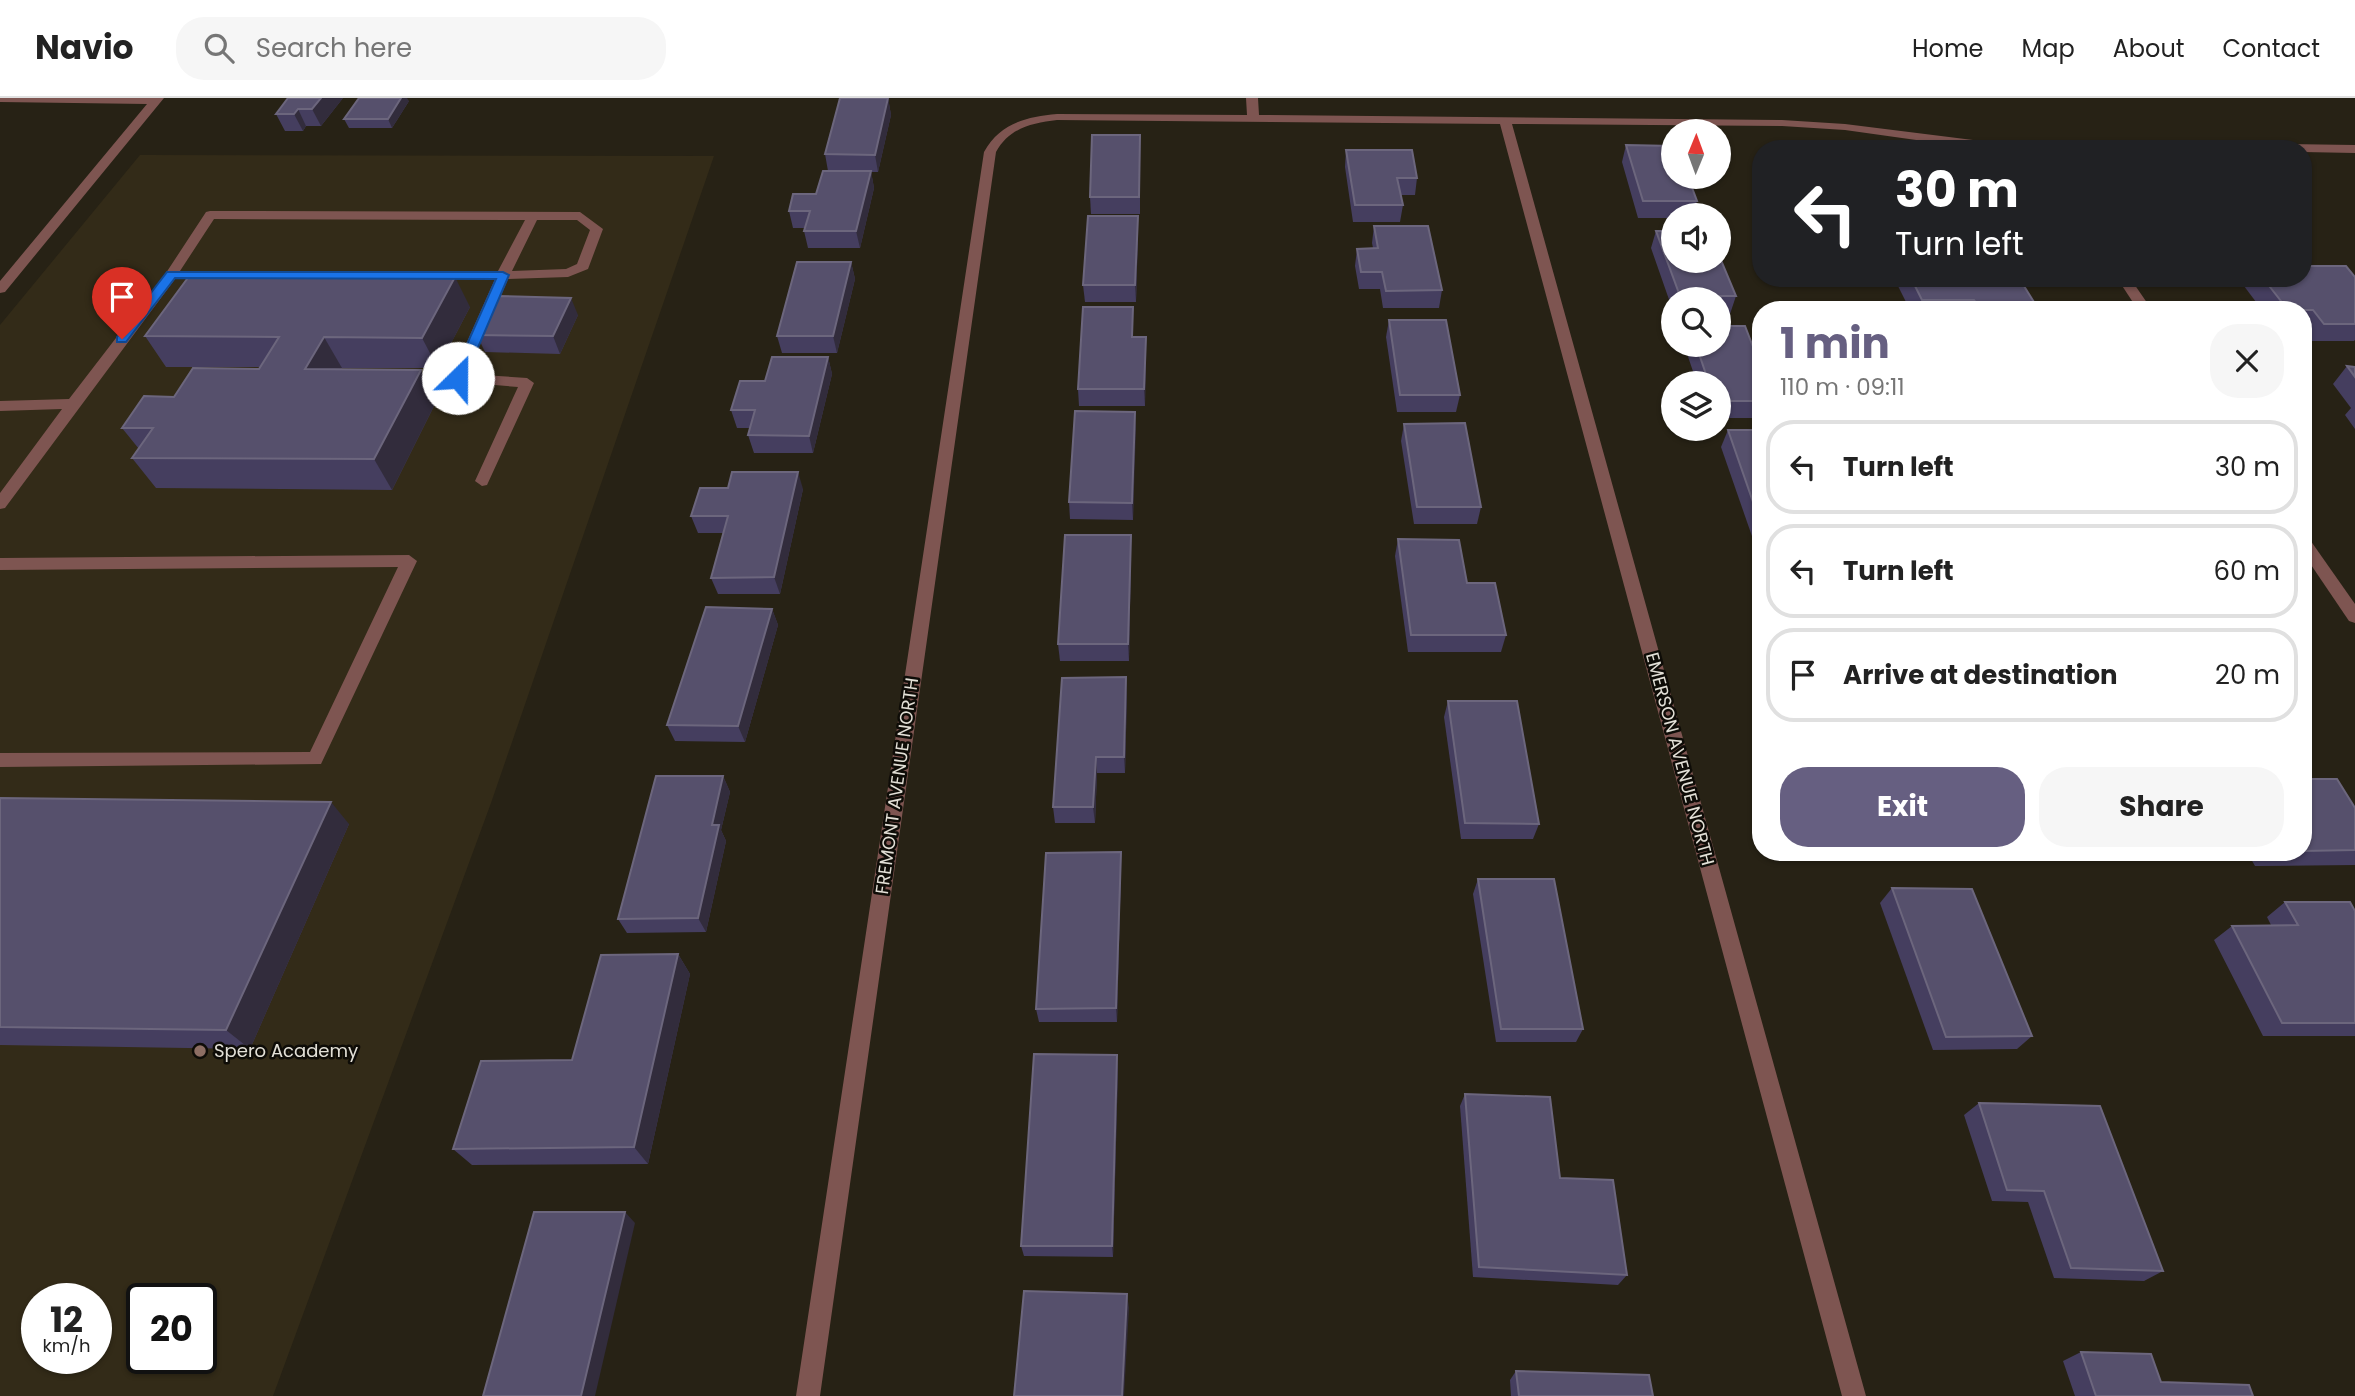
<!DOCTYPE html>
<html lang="en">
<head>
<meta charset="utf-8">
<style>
  body { margin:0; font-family:Poppins,sans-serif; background:#f6f6f6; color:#222; height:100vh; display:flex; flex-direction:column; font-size:26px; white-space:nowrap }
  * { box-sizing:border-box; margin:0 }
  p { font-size:23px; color:#767676 }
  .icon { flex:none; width:38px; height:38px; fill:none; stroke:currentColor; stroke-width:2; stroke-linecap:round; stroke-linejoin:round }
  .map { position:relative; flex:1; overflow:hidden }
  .sheet { position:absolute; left:1752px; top:203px; width:560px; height:560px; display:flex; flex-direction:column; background:#fff; border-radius:28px; box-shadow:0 2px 5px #0004 }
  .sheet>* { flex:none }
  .guide { position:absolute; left:1752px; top:42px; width:560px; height:147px; border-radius:28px; box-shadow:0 2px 5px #0004; background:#202124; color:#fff; overflow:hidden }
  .needle { width:46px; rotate:1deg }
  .buttons { position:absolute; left:1661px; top:21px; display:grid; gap:14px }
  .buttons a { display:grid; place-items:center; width:70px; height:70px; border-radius:50%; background:#fff; box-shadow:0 2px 5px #0004; font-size:35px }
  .speed { position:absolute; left:21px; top:1185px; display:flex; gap:14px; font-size:35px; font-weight:700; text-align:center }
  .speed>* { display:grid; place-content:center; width:91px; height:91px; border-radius:50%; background:#fff; box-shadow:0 2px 5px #0004; line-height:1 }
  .speed small { font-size:18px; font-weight:400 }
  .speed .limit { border:4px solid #111; border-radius:10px; background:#fff; color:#111 }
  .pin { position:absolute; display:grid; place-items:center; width:60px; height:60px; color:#fff; margin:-72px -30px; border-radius:50% 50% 50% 0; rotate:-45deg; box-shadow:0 0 7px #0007 }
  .pin .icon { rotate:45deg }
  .me { position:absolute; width:77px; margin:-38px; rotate:23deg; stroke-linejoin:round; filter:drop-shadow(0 0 5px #0008) }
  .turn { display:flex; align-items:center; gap:24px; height:147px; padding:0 28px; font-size:32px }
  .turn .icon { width:91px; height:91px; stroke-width:2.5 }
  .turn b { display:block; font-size:49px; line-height:60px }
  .round { display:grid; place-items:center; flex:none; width:74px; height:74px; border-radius:28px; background:#f6f6f6 }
  .head { display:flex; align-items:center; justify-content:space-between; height:119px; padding:0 28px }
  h1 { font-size:42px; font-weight:700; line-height:52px; color:#665f81 }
  .primary-button { display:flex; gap:14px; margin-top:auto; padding:14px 28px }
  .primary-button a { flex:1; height:80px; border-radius:28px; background:#665f81; color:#fff; font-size:28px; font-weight:700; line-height:80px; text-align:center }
  .primary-button a+a { background:#f6f6f6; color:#222 }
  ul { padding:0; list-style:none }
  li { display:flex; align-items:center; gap:21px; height:94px; margin:0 14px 10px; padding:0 14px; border:4px solid #e0e0e0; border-radius:28px }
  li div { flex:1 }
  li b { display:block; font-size:26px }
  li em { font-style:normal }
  header { display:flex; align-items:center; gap:42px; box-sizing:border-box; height:98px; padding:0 35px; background:#fff; border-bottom:2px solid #e0e0e0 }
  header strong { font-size:33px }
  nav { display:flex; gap:38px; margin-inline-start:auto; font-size:24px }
  .search { width:490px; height:63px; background:#f6f6f6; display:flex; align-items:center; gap:18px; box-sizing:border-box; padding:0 24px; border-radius:28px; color:#767676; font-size:26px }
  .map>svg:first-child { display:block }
</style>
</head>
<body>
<header>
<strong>Navio</strong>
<div class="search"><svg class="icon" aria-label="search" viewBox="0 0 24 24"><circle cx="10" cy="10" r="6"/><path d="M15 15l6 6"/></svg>Search here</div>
<nav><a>Home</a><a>Map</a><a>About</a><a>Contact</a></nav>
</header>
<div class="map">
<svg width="2355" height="1298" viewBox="0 0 2355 1298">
  <rect width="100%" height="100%" fill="#272215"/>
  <!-- built -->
  <path fill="#332b18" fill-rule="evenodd" d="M 140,57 L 714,58 L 491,705 L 273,1298 L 0,1298 L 0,227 ZM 37,1200 L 96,1200 L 96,1260 L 37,1260 ZM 142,1200 L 201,1200 L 201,1260 L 142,1260 Z"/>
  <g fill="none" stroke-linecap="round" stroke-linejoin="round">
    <!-- minor -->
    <g fill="#7e5551" fill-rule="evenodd">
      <polygon points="0,0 164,0 5,194 0,195 0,183 147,6 0,4"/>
      <path d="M 1246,0 L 1258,0 L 1259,17 L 1782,22 L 1845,26 L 1973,42 L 2355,47 L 2355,55 L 2303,54 L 2303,51 L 1973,50 L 1845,32 L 1782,28 L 1512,26 L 1866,1298 L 1842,1298 L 1500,26 L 1057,22 C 1032,25 1009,30 996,54 L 820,1298 L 796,1298 L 984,54 C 1000,25 1026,19 1057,16 L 1247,17 Z"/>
      <path d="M 210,113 L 580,114 L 603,131 L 588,171 L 568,179 L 508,181 L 467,276 L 527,280 L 534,285 L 487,387 L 482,388 L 475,383 L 518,289 L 458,284 L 451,280 L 495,181 L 175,181 L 5,410 L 0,411 L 0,395 L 62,311 L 0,313 L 0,303 L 69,301 L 166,175 L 206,114 ZM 214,121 L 525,122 L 498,173 L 180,173 ZM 537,122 L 577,122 L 590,132 L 577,166 L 566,171 L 512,173 Z"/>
      <polygon points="2117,180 2130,180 2152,212 2138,212"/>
      <polygon points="2303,437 2308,439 2355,506 2355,525 2349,523 2303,455"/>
      <polygon points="409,457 417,463 321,666 0,669 0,655 310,654 398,469 0,472 0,460"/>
    </g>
  </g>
  <!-- wall -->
  <g fill="#453e5f">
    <polygon points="343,0 321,28 306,28 303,33 285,33 276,16"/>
    <polygon points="888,0 891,17 878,74 871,74 874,90 860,150 808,150 804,133 805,130 793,130 789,113 816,96 828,73 825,56"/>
    <polygon points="409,3 392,30 349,30 344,21"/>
    <polygon points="1626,47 1697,103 1692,117 1673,117 1673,120 1638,120 1622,64"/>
    <polygon points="1346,52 1417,80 1415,97 1401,97 1403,107 1400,124 1353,124 1345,69"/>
    <polygon points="1140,54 1140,116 1091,116 1090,99"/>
    <polygon points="1374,128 1442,192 1439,210 1383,210 1380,191 1359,191 1355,168 1357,151 1373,150 1372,145"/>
    <polygon points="1656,133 1736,198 1730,216 1718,216 1718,201 1673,201 1673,213 1651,150"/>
    <polygon points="1138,135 1136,204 1085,204 1083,187"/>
    <polygon points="851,164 855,181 837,255 782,255 777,238"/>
    <polygon points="2355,179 2355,242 2354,243 2311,243 2303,234 2303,212 2262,212 2238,180"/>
    <polygon points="1894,180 2019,180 2037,209 2035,212 1910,212"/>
    <polygon points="470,209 438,270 342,270 341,272 437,302 392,392 156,390 132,360 139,351 122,330 174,299 259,271 260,269 166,269 145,238"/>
    <polygon points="1133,209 1133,239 1146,239 1145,308 1079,308 1078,291"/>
    <polygon points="578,217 560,256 485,254 477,237"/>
    <polygon points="1389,222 1460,297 1456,314 1397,314 1386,239"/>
    <polygon points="1684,247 1718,247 1760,267 1760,320 1718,320 1718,285 1697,285"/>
    <polygon points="828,259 832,276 813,355 754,355 748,337 750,330 737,330 731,312"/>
    <polygon points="2347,268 2355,269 2355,331 2345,317 2351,310 2333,286"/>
    <polygon points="1135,314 1133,422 1070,421 1069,404"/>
    <polygon points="1404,326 1481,409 1477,426 1414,426 1401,343"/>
    <polygon points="1728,332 1760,332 1760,444 1754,444 1721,349"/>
    <polygon points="728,390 803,391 780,496 718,496 711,480 723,435 698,435 691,418"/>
    <polygon points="1131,437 1131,454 1129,563 1060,563 1058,546"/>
    <polygon points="1398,441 1467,485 1506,537 1501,554 1408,554 1395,458"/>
    <polygon points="772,511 778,527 745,644 675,643 667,627"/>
    <polygon points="1127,596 1125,675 1097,675 1095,725 1055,725 1053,709"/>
    <polygon points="1448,603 1539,726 1533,741 1461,741 1444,619"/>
    <polygon points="723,678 730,694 721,732 726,743 706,834 627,835 618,821"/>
    <polygon points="2303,681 2355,710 2355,767 2255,768 2247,754 2303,754"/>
    <polygon points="0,700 349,726 250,951 0,947"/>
    <polygon points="1121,754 1121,769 1117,924 1039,924 1036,911"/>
    <polygon points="1478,781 1583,931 1576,944 1496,944 1473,796"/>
    <polygon points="1892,790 2032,938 2017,951 1933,952 1880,805"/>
    <polygon points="2285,804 2355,813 2355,938 2263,938 2214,842 2232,828 2271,827 2267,819"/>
    <polygon points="678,856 690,876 648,1066 472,1067 453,1051 572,962"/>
    <polygon points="1118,970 1113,1159 1024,1158 1021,1148"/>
    <polygon points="1465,996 1627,1177 1618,1187 1473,1179 1460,1008"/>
    <polygon points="1979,1005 2163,1173 2144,1183 2054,1180 2028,1104 1992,1103 1964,1017"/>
    <polygon points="2081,1254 2161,1284 2253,1298 2075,1298 2063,1263"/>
    <polygon points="1516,1273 1653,1298 1511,1298 1510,1282"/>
  </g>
  <!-- shaded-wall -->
  <g fill="#322c3c">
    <polygon points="321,0 343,0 321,28 312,11"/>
    <polygon points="401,0 407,0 409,3 392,30 388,21"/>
    <polygon points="888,0 891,17 878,74 875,57"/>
    <polygon points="298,11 306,28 303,33 294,16"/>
    <polygon points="871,73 874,90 860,150 856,133"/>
    <polygon points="1138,118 1138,135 1136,204 1135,187"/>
    <polygon points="851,164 855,181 837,255 833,238"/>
    <polygon points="455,179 470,209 438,270 422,240"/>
    <polygon points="571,200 578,217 560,256 553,238"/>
    <polygon points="324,239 342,270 323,302 305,271"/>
    <polygon points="1146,239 1146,256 1145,308 1144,291"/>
    <polygon points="828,259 832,276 813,355 809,338"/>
    <polygon points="421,272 437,302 392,392 374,361"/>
    <polygon points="1135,314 1136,331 1133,422 1132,405"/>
    <polygon points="798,374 803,391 780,496 774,479"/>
    <polygon points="1131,437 1131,454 1129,563 1128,546"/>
    <polygon points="772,511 778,527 745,644 738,628"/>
    <polygon points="1126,579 1127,596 1125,675 1124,659"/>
    <polygon points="1096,659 1097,675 1095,725 1093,709"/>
    <polygon points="723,678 730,694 721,732 726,743 706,834 698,820 712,727"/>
    <polygon points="331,704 349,726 250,951 226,932"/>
    <polygon points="1121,754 1121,769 1117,924 1116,910"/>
    <polygon points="678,856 690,876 648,1066 634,1049"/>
    <polygon points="1117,957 1118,970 1113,1159 1112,1148"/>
    <polygon points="625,1114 635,1125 595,1298 581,1298"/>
    <polygon points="1127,1196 1129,1210 1124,1298 1122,1298"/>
  </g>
  <!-- building -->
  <g fill="#56506c" stroke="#6c667d" stroke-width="2">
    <polygon points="288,0 321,0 312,11 298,11 294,16 276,16"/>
    <polygon points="359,0 401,0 388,21 344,21"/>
    <polygon points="840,0 888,0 875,57 825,56"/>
    <polygon points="1092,37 1140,37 1139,99 1090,99"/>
    <polygon points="1626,47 1673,48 1673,79 1688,79 1697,103 1643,103"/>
    <polygon points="1346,52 1412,52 1417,80 1397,80 1403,107 1355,107"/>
    <polygon points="823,73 871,73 856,133 804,133 810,113 789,113 793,96 816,96"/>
    <polygon points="1088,118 1138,118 1135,187 1083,187"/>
    <polygon points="1374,128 1428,128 1442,192 1386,193 1382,174 1361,174 1357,151 1378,150"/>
    <polygon points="1656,133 1673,133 1673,163 1718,163 1718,155 1736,198 1680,198"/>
    <polygon points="797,164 851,164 833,238 777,238"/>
    <polygon points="2303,168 2346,168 2355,179 2355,226 2324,226 2313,212 2288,212 2263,180 2303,180"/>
    <polygon points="190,177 455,179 422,240 324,239 305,271 421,272 374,361 132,360 153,330 122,330 144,298 174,299 193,270 259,271 279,239 145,238"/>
    <polygon points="1911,180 2019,180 2037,209 1979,209 1974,202 1922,202"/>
    <polygon points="498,198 571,200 553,238 477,237"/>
    <polygon points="1083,209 1133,209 1132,239 1146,239 1144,291 1078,291"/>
    <polygon points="1389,222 1446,222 1460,297 1400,297"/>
    <polygon points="1718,228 1745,228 1760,267 1760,303 1718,303 1718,285 1709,285 1696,247 1718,247"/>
    <polygon points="772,259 828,259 809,338 748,337 755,312 731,312 740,283 765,283"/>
    <polygon points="2347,268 2355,269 2355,279"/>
    <polygon points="1075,313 1135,314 1132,405 1069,404"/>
    <polygon points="1465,325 1481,409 1417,409 1404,326"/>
    <polygon points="1728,332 1760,332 1760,424"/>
    <polygon points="732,374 798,374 774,479 711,480 728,418 691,418 700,390 728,390"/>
    <polygon points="1065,437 1131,437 1128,546 1058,546"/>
    <polygon points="1398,441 1459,442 1467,485 1495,485 1506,537 1411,537"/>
    <polygon points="706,509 772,511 738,628 667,627"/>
    <polygon points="1126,579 1124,659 1096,659 1093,709 1053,709 1062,580"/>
    <polygon points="1448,603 1517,603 1539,726 1465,725"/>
    <polygon points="656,678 723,678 712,727 719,727 698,820 618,821"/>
    <polygon points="2303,681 2337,681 2355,710 2355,752 2303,753"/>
    <polygon points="0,700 331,704 226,932 0,929"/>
    <polygon points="1121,754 1116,910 1036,911 1046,755"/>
    <polygon points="1478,781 1554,781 1583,931 1501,931"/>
    <polygon points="1892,790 1972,791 2032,938 1946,939"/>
    <polygon points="2285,804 2350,804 2355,813 2355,925 2282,925 2232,828 2298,827"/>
    <polygon points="678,856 634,1049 453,1051 481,963 572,962 601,857"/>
    <polygon points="1034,956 1117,957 1112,1148 1021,1148"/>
    <polygon points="1465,996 1550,999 1560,1080 1613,1082 1627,1177 1479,1169"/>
    <polygon points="1979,1005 2100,1008 2163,1173 2071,1170 2044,1093 2007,1092"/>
    <polygon points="534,1114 625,1114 581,1298 483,1298"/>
    <polygon points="1024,1193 1127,1196 1122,1298 1014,1298"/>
    <polygon points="2081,1254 2151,1256 2161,1284 2249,1287 2253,1298 2096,1298"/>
    <polygon points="1516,1273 1649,1277 1653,1298 1519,1298"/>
  </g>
  <!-- route -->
  <polygon fill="#1a73e8" stroke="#114b97" stroke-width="2" points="167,174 503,174 509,177 465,280 458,284 452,280 496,181 175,180 126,244 117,244 117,239"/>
  <!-- markers -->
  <circle fill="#8d6e63" stroke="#0e0c07" stroke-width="2.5" cx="200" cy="953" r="7"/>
  <g text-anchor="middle" stroke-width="5" stroke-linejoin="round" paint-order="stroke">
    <!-- street labels -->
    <g font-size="18" fill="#e3e0d7" stroke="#0e0c07">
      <text transform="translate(1680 661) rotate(75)" y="6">EMERSON AVENUE NORTH</text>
      <text transform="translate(897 688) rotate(-82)" y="6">FREMONT AVENUE NORTH</text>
    </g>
    <!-- poi labels -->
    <g font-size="18" fill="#e3e0d7" stroke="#0e0c07" text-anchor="start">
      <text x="214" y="959">Spero Academy</text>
    </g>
  </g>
</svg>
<div class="buttons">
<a><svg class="needle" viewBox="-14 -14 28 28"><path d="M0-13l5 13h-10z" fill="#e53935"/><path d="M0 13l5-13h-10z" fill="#767676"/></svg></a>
<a><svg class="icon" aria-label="sound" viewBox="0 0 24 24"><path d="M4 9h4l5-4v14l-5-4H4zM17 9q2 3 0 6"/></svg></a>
<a><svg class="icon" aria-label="search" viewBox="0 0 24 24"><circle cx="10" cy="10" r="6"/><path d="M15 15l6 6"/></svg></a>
<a><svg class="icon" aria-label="layers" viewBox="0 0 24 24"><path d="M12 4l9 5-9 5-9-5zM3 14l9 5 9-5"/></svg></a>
</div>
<div class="speed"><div>12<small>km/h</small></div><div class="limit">20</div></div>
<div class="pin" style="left:122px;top:241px;background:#d93025"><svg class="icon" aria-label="arrive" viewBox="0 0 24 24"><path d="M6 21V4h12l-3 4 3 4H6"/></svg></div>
<svg class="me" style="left:458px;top:280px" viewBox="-20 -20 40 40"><circle r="19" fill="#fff"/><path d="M0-13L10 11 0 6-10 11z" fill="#1a73e8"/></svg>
<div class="guide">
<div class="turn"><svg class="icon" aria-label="left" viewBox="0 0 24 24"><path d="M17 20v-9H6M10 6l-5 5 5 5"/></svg><div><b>30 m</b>Turn left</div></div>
</div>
<section class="sheet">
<div class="head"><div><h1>1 min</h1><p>110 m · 09:11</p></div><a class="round"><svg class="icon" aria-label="close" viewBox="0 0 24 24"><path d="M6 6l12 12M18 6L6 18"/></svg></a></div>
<ul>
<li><svg class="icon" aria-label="left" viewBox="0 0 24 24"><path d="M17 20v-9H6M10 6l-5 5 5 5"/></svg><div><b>Turn left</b></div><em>30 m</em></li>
<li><svg class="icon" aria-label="left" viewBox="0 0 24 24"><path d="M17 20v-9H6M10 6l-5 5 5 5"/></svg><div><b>Turn left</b></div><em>60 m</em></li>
<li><svg class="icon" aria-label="arrive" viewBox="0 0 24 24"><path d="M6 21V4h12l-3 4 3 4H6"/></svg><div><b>Arrive at destination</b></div><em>20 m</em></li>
</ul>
<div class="primary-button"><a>Exit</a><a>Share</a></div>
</section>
</div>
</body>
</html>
